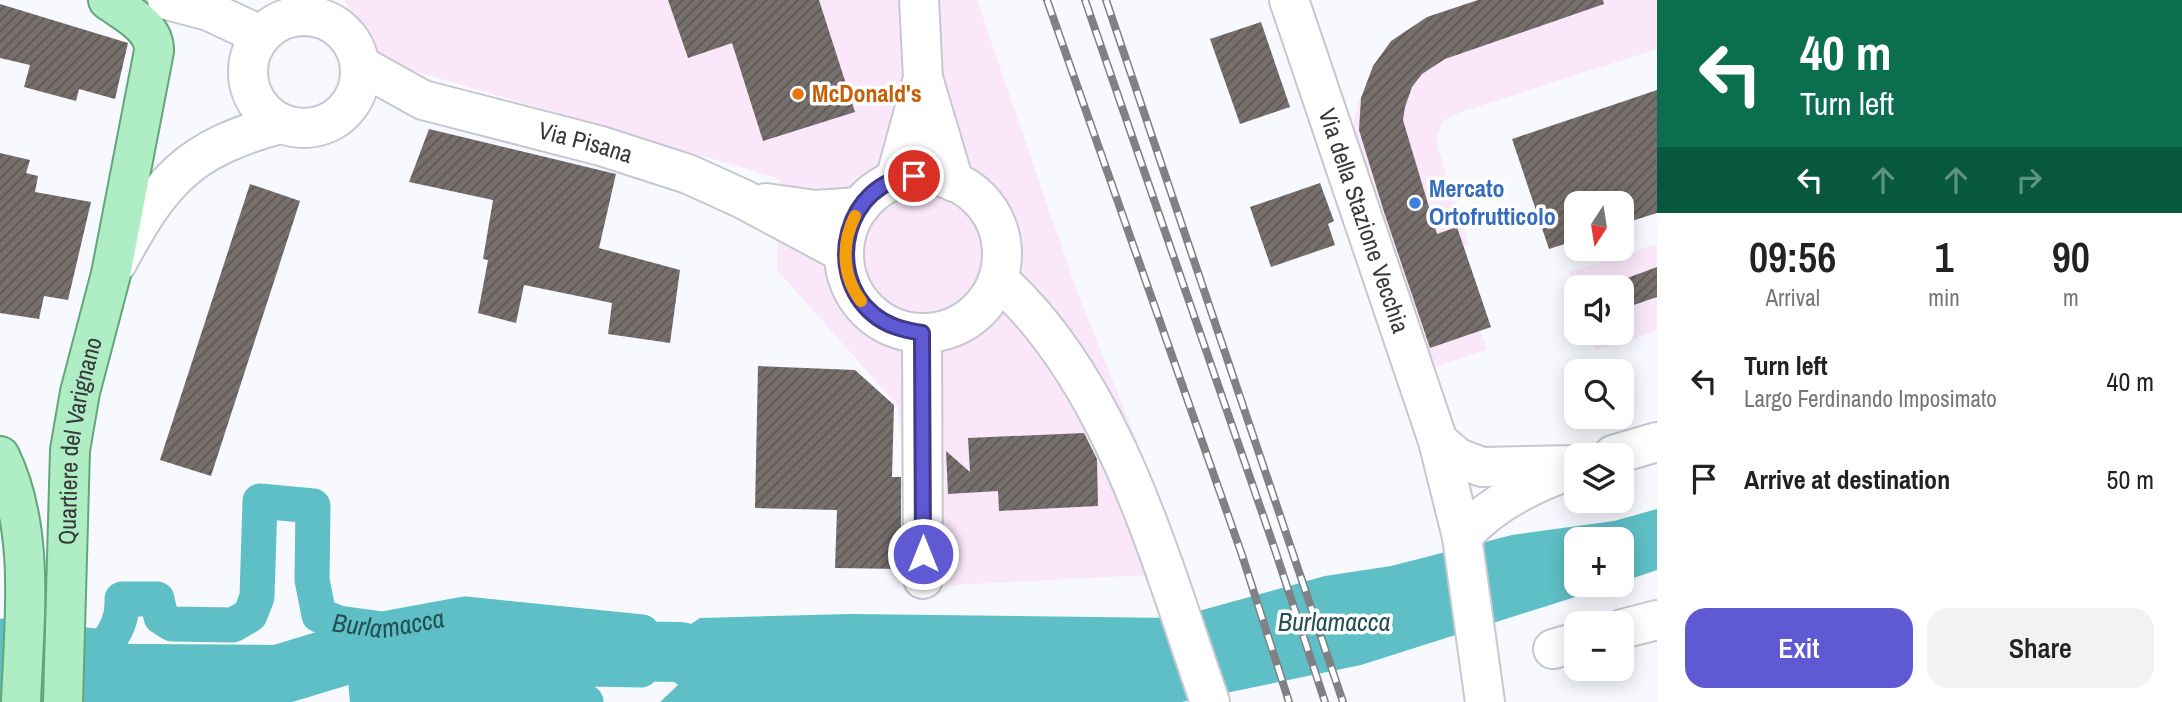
<!DOCTYPE html>
<html lang="en">
<head>
<meta charset="utf-8">
<style>
  body { margin:0; font-family:"Archivo Narrow",sans-serif; background:#f2f2f2; color:#222; height:100vh; display:flex; flex-direction:column; font-size:26px; white-space:nowrap }
  * { box-sizing:border-box; margin:0 }
  p { font-size:23px; color:#767676 }
  .icon { flex:none; width:38px; height:38px; fill:none; stroke:currentColor; stroke-width:2; stroke-linecap:round; stroke-linejoin:round }
  .map { position:relative; flex:1; overflow:hidden }
  .sheet { display:flex; flex-direction:column; background:#fff; width:525px }
  .sheet>* { flex:none }
  .hud { background:#0b6e4f; color:#fff; overflow:hidden }
  .needle { width:46px; rotate:192deg }
  .tools { position:absolute; left:1564px; top:191px; display:grid; gap:14px }
  .tools a { display:grid; place-items:center; width:70px; height:70px; border-radius:14px; background:#fff; box-shadow:0 4px 18px #0003; font-size:35px }
  .pin { position:absolute; display:grid; place-items:center; width:60px; height:60px; color:#fff; margin:-30px; border:4px solid #fff; border-radius:50%; box-shadow:0 2px 7px #0007 }
  .me { position:absolute; width:77px; margin:-38px; rotate:0deg; stroke-linejoin:round; filter:drop-shadow(0 0 5px #0008) }
  .turn { display:flex; align-items:center; gap:24px; height:147px; padding:0 28px; font-size:32px }
  .turn .icon { width:91px; height:91px; stroke-width:2.5 }
  .turn b { display:block; font-size:49px; line-height:60px }
  .lanes { display:flex; align-items:center; height:66px; padding:0 28px; background:#0003; justify-content:center; gap:35px; direction:ltr }
  .lanes .off { opacity:.35 }
  .eta { display:flex; justify-content:space-evenly; align-items:center; height:119px; text-align:center }
  .eta b { font-size:42px; font-weight:600; line-height:49px }
  .cta { display:flex; gap:14px; margin-top:auto; padding:14px 28px }
  .cta a { flex:1; height:80px; border-radius:21px; background:#5f5ad3; color:#fff; font-size:28px; font-weight:600; line-height:80px; text-align:center }
  .cta a+a { background:#f2f2f2; color:#222 }
  ul { padding:0; list-style:none }
  li { display:flex; align-items:center; gap:21px; height:98px; padding:0 28px }
  li div { flex:1 }
  li b { display:block; font-size:26px }
  li em { font-style:normal }
  main { display:flex; flex:1; min-height:0 }
  .map>svg:first-child { display:block }
</style>
</head>
<body>
<main>
<div class="map">
<svg width="1657" height="702" viewBox="0 0 1657 702">
  <defs>
    <pattern id="building-hatch" width="6" height="6" patternUnits="userSpaceOnUse" patternTransform="scale(1.75)"><rect width="6" height="6" fill="#766f6c"/><path d="M-1 1l2-2M0 6l6-6M5 7l2-2" fill="none" stroke="#5c5856"/></pattern>
  </defs>
  <rect width="100%" height="100%" fill="#f7f9ff"/>
  <!-- commercial -->
  <g fill="#fae8fa">
    <polygon points="344,0 977,0 1075,286 1189,573 916,587 898,406 777,270 780,179 411,70 373,51"/>
    <polygon points="1514,0 1657,0 1657,49 1458,113 1443,121 1437,135 1438,148 1469,245 1454,250 1487,350 1428,369 1352,133 1358,103 1374,74"/>
    <polygon points="1657,244 1657,331 1596,350 1590,333 1622,332 1622,287 1577,287 1577,293 1570,272"/>
  </g>
  <!-- water -->
  <polygon fill="#5fbfc6" points="1657,509 1657,570 1622,582 1622,539 1577,539 1577,584 1613,585 1361,665 1182,702 660,702 678,685 663,672 641,670 642,632 682,630 700,618 850,614 1173,618 1325,576 1391,566 1512,535 1614,521"/>
  <g fill="none" stroke-linecap="round" stroke-linejoin="round">
    <!-- canal -->
    <g stroke="#5fbfc6" stroke-width="35">
      <path id="s1" d="M 0,636 L 104,647 C 116,632 123,618 122,599 L 157,599 L 161,617 L 172,624 L 233,625 L 250,615 L 257,597 L 260,501 L 313,506 L 312,580 L 319,615 L 338,623 L 383,629 L 465,614 L 642,632 L 641,670 L 407,665 L 386,667 L 371,673 L 366,685 L 367,697 L 404,702 L 407,692 L 578,691 L 578,701 L 586,702"/>
      <polyline points="0,689 97,702"/>
    </g>
    <!-- river -->
    <polyline stroke="#5fbfc6" stroke-width="60" points="0,673 278,675 367,648 680,652 721,666"/>
  </g>
  <!-- building -->
  <g fill="url(#building-hatch)">
    <polygon points="668,0 819,0 855,112 763,141 732,43 688,58"/>
    <polygon points="1478,0 1603,0 1604,4 1445,59 1422,74 1412,87 1405,107 1403,120 1437,234 1457,227 1491,327 1430,348 1384,212 1359,130 1361,98 1373,66 1391,41 1427,17"/>
    <polygon points="0,4 128,43 115,99 79,89 76,101 24,87 30,65 0,58"/>
    <polygon points="1261,22 1290,107 1240,124 1210,39"/>
    <polygon points="1657,90 1657,213 1622,224 1622,203 1577,203 1577,240 1549,249 1512,139"/>
    <polygon points="429,129 616,174 599,248 680,270 670,343 608,334 612,303 524,285 516,323 478,313 488,260 483,259 493,200 409,182"/>
    <polygon points="0,153 30,160 26,173 38,176 35,192 91,202 68,300 44,296 39,319 0,313"/>
    <polygon points="1320,183 1334,221 1328,224 1335,245 1271,267 1250,207"/>
    <polygon points="250,184 300,201 211,476 160,460"/>
    <polygon points="1657,267 1657,297 1622,309 1622,280"/>
    <polygon points="758,366 855,370 894,405 892,477 901,477 901,569 835,568 837,510 755,508"/>
    <polygon points="1084,433 1097,459 1098,506 999,511 998,491 948,494 946,451 970,472 968,438"/>
  </g>
  <g fill="none" stroke-linecap="round" stroke-linejoin="round">
    <!-- minor casing -->
    <g stroke="#c6c8d0" stroke-width="42">
      <g id="minor">
        <polyline points="167,0 209,11 260,35"/>
        <polyline points="919,0 923,78 954,182"/>
        <path id="s2" d="M 1289,0 L 1438,441 L 1462,537 L 1485,702"/>
        <circle cx="304" cy="72" r="56"/>
        <path id="s3" d="M 360,65 L 423,100 L 601,146 L 688,174 L 743,199 L 844,253"/>
        <circle cx="923" cy="254" r="79"/>
        <polyline points="895,180 923,78"/>
        <polyline points="766,203 815,210 860,207"/>
        <path d="M 117,263 C 161,181 187,149 280,124"/>
        <path d="M 998,279 C 1114,383 1160,559 1210,702"/>
        <polyline points="922,333 923,579"/>
        <polyline points="1438,441 1458,458 1482,467 1577,465"/>
        <polyline points="1613,455 1657,442"/>
        <path d="M 1462,537 C 1488,506 1525,487 1562,473"/>
        <polyline points="1622,629 1657,620"/>
        <polyline points="1553,649 1577,642"/>
      </g>
    </g>
    <!-- major casing -->
    <g stroke="#63a67c" stroke-width="42">
      <g id="major">
        <path d="M 0,456 C 36,530 24,622 21,702"/>
        <path id="s4" d="M 63,702 L 70,450 L 80,392 L 111,274 L 154,51 C 155,27 126,13 108,0"/>
      </g>
    </g>
    <!-- minor -->
    <use href="#minor" stroke="#fff" stroke-width="38"/>
    <!-- major -->
    <use href="#major" stroke="#afedc5" stroke-width="38"/>
    <!-- rail casing -->
    <g stroke="#7f8185" stroke-width="8">
      <g id="rail">
        <polyline points="1047,0 1242,555 1289,702"/>
        <polyline points="1085,0 1275,550 1325,702"/>
        <polyline points="1106,0 1343,702"/>
      </g>
    </g>
    <!-- rail -->
    <use href="#rail" stroke="#fff" stroke-width="5" stroke-dasharray="16" stroke-linecap="butt"/>
  </g>
  <g fill="none" stroke-linecap="round" stroke-linejoin="round">
    <!-- route casing -->
    <g stroke="#3e3a89" stroke-width="18">
      <path id="route" d="M 914,176 C 846,181 823,272 873,314 C 887,326 904,330 922,333 L 923,554"/>
    </g>
    <!-- route -->
    <use href="#route" stroke="#5f5ad3" stroke-width="12"/>
    <!-- slow -->
    <path stroke="#f59e0b" stroke-width="12" d="M 855,216 C 841,244 842,276 861,301"/>
  </g>
  <!-- markers -->
  <circle fill="#e8710a" stroke="#fff" stroke-width="2.5" cx="798" cy="94" r="7"/>
  <circle fill="#3f7fe0" stroke="#fff" stroke-width="2.5" cx="1415" cy="203" r="7"/>
  <g text-anchor="middle" stroke-width="7" stroke-linejoin="round" paint-order="stroke">
    <!-- food labels -->
    <g font-size="24" font-weight="bold" fill="#c56008" stroke="#fff" text-anchor="start">
      <text x="812" y="102">McDonald's</text>
    </g>
    <!-- street labels -->
    <g font-size="24" fill="#37383b" stroke="#fff">
      <text dy="8" stroke="none"><textPath href="#s3" startOffset="240">Via Pisana</textPath></text>
      <text dy="8" stroke="none"><textPath href="#s2" startOffset="233">Via della Stazione Vecchia</textPath></text>
      <text dy="8" stroke="none"><textPath href="#s4" startOffset="262">Quartiere del Varignano</textPath></text>
    </g>
    <!-- shop labels -->
    <g font-size="24" font-weight="bold" fill="#366cbe" stroke="#fff" text-anchor="start">
      <text x="1429" y="197">Mercato<tspan x="1429" dy="28">Ortofrutticolo</tspan></text>
    </g>
    <!-- water labels -->
    <g font-size="26" font-style="italic" fill="#234f52" stroke="#fff">
      <text dy="9" stroke="none"><textPath href="#s1" startOffset="654">Burlamacca</textPath></text>
      <text x="1334" y="631">Burlamacca</text>
    </g>
  </g>
</svg>
<div class="tools">
<a><svg class="needle" viewBox="-14 -14 28 28"><path d="M0-13l5 13h-10z" fill="#e53935"/><path d="M0 13l5-13h-10z" fill="#767676"/></svg></a>
<a><svg class="icon" aria-label="sound" viewBox="0 0 24 24"><path d="M4 9h4l5-4v14l-5-4H4zM17 9q2 3 0 6"/></svg></a>
<a><svg class="icon" aria-label="search" viewBox="0 0 24 24"><circle cx="10" cy="10" r="6"/><path d="M15 15l6 6"/></svg></a>
<a><svg class="icon" aria-label="layers" viewBox="0 0 24 24"><path d="M12 4l9 5-9 5-9-5zM3 14l9 5 9-5"/></svg></a>
<a>+</a>
<a>−</a>
</div>
<div class="pin" style="left:914px;top:176px;background:#d93025"><svg class="icon" aria-label="arrive" viewBox="0 0 24 24"><path d="M6 21V4h12l-3 4 3 4H6"/></svg></div>
<svg class="me" style="left:923px;top:554px" viewBox="-20 -20 40 40"><circle r="17" fill="#5f5ad3" stroke="#fff" stroke-width="3"/><path d="M0-11L8 9 0 5-8 9z" fill="#fff"/></svg>
</div>
<section class="sheet">
<div class="hud">
<div class="turn"><svg class="icon" aria-label="left" viewBox="0 0 24 24"><path d="M17 20v-9H6M10 6l-5 5 5 5"/></svg><div><b>40 m</b>Turn left</div></div>
<div class="lanes"><svg class="icon" aria-label="left" viewBox="0 0 24 24"><path d="M17 20v-9H6M10 6l-5 5 5 5"/></svg><svg class="icon off" aria-label="ahead" viewBox="0 0 24 24"><path d="M12 20V5M6 11l6-6 6 6"/></svg><svg class="icon off" aria-label="ahead" viewBox="0 0 24 24"><path d="M12 20V5M6 11l6-6 6 6"/></svg><svg class="icon off" aria-label="right" viewBox="0 0 24 24"><path d="M7 20v-9h11M14 6l5 5-5 5"/></svg></div>
</div>
<div class="eta">
<div><b>09:56</b><p>Arrival</p></div>
<div><b>1</b><p>min</p></div>
<div><b>90</b><p>m</p></div>
</div>
<ul>
<li><svg class="icon" aria-label="left" viewBox="0 0 24 24"><path d="M17 20v-9H6M10 6l-5 5 5 5"/></svg><div><b>Turn left</b><p>Largo Ferdinando Imposimato</p></div><em>40 m</em></li>
<li><svg class="icon" aria-label="arrive" viewBox="0 0 24 24"><path d="M6 21V4h12l-3 4 3 4H6"/></svg><div><b>Arrive at destination</b></div><em>50 m</em></li>
</ul>
<div class="cta"><a>Exit</a><a>Share</a></div>
</section>
</main>
</body>
</html>
